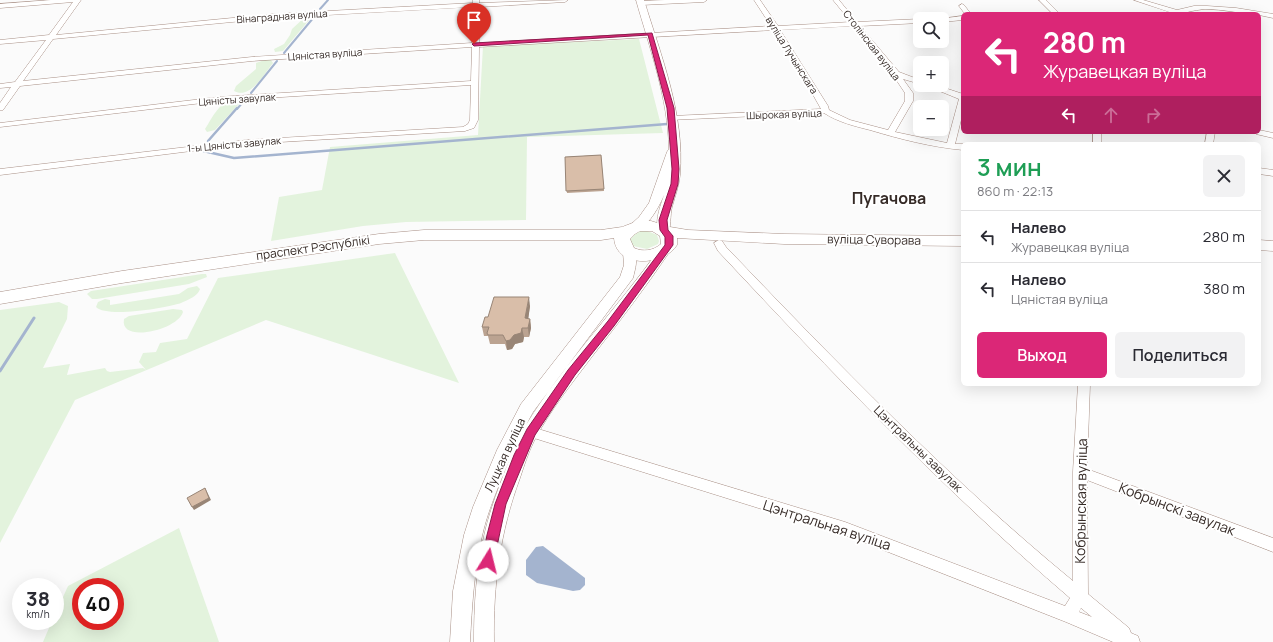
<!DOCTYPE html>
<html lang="ru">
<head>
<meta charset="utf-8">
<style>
  body { margin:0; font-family:Manrope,sans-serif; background:#f2f2f3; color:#2b2b33; height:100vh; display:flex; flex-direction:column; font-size:15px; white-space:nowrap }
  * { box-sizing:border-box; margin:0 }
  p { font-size:13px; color:#7c7c81 }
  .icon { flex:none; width:22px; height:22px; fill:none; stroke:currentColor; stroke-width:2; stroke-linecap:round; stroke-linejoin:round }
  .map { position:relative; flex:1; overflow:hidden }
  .drawer { position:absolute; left:961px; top:142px; width:300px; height:244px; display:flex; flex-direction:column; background:#fff; border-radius:6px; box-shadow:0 4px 16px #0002 }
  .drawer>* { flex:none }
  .banner { position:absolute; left:961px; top:12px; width:300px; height:122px; border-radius:6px; box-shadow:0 4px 16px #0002; background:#db2777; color:#fff; overflow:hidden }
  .buttons { position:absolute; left:913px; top:12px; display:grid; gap:8px }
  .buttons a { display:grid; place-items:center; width:36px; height:36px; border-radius:6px; background:#fff; box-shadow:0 4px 16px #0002; font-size:20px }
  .speed { position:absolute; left:12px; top:578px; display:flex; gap:8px; font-size:20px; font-weight:700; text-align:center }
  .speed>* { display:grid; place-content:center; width:52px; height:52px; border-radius:50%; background:#fff; box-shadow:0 4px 16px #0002; line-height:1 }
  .speed small { font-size:10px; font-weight:400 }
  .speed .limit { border:6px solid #d22; background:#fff; color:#111 }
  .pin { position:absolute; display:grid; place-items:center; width:34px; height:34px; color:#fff; margin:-41px -17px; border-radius:50% 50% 50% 0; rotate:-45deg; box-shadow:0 0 4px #0007 }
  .pin .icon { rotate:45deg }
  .me { position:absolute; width:44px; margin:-22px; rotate:9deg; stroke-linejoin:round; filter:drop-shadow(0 0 3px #0008) }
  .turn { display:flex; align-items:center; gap:14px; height:84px; padding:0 16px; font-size:18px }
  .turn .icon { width:52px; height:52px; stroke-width:2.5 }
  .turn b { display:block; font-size:28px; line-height:34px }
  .lanes { display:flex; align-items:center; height:38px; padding:0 16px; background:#0003; justify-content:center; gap:20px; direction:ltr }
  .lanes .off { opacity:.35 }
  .round { display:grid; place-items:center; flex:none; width:42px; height:42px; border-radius:6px; background:#f2f2f3 }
  .overview { display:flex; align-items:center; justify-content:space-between; height:68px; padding:0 16px }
  h1 { font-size:24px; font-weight:600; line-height:30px; color:#1e9e55 }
  .button { display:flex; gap:8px; margin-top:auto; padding:8px 16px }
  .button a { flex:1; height:46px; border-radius:6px; background:#db2777; color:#fff; font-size:16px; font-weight:600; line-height:46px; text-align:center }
  .button a+a { background:#f2f2f3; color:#2b2b33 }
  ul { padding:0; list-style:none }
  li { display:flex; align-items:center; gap:12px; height:52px; padding:0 16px; border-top:1px solid #e1e1e2 }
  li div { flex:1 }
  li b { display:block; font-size:15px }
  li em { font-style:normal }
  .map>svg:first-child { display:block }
</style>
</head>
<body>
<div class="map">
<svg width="1273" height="642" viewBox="0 0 1273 642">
  <rect width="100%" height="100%" fill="#fbfbfb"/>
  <!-- green -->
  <g fill="#e3f3dd" fill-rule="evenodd">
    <polygon points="308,17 310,19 283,51 275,52 274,49 284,44 290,35 292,29 304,18"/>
    <polygon points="639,39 663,133 527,137 526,220 406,222 363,226 271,241 279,197 322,190 330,147 478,135 483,46"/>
    <path d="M 267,59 L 271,60 L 273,63 C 265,73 250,100 234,91 L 236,86 L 256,69 L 256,63 Z"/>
    <path d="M 233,100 L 238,100 L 239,104 L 215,130 L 207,132 L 205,129 C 213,117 218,103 233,100 Z"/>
    <polygon points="645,230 657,235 659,241 658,244 647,249 633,246 630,240 630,237 640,231"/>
    <polygon points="395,253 459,383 266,320 75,400 0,543 0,310 59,302 68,306 67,319 43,368 70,364 67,375 105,368 107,371 110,372 143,368 146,370 139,362 143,353 156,352 160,343 187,339 218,278"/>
    <polygon points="202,274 206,274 207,277 189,284 97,299 92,299 87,294 91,291"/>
    <path d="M 197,286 L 200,289 C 198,296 188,300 181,303 C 167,308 106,318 96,307 L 98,302 L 105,299 L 110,300 L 110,305 L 179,294 L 188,288 Z"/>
    <path d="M 173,309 L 182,310 L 183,312 C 178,330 119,344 124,319 L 129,316 Z"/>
    <path d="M 179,528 L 219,642 L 43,642 L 52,621 L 55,621 L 55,615 L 68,586 ZM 81,587 L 115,587 L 115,621 L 81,621 Z"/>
  </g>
  <!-- water -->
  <polygon fill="#a4b4cf" points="543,546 585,578 585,585 580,590 573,591 537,583 526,575 526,560 536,547"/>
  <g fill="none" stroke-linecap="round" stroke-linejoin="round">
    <!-- stream-far2 -->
    <g stroke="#a4b4cf" stroke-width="2">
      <polyline points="320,9 328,0"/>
      <polyline points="284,53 314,17"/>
      <polyline points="251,93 277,61"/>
      <polyline points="237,109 243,102"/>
    </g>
    <!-- stream-far1 -->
    <g stroke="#a4b4cf" stroke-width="2.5">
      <polyline points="208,141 237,108"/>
      <polyline points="199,150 234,158 667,124"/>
    </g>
    <!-- stream -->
    <polyline stroke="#a4b4cf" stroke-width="3" points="0,371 34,318"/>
    <!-- minor casing -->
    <g stroke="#a99086" stroke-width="1">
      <g id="minor">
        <path d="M 51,0 L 81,0 L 56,35 L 274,14 L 473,3 L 473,0 L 479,0 L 479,3 L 568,0 L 565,2 L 479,7 L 479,43 L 771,26 L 754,0 L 760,0 L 778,26 L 851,22 L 833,0 L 839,0 L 857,22 L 920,19 L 920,23 L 860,26 L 899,72 L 920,80 L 920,84 L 903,79 L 913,93 L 913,101 L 895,132 L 947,143 L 959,99 L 925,85 L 936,85 L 963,94 L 963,112 L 955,144 L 963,144 L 963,150 C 931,147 900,139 870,130 C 854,126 838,122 824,113 L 669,120 L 669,116 L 672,116 L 821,109 L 789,52 L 774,30 L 479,47 L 478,120 L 474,128 L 465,131 L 247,144 L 0,175 L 0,169 L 247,140 L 463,127 L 468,124 L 470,120 L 471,85 L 219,101 L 0,127 L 0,123 L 219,97 L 471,81 L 472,47 L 252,61 L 20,86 L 3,110 L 0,110 L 0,103 L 11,87 L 0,88 L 0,84 L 15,82 L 46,40 L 0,44 L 0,40 L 49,35 L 73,2 L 0,8 L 0,4 ZM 473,7 L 472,43 L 252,57 L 23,81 L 53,39 L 274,18 ZM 854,26 L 893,75 L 905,93 L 905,101 L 888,130 L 850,120 L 829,110 L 828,106 L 780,30 Z"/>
        <polygon points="665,0 707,0 704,2 641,5 638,3 641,1"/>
        <polygon points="1039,0 1046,0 1060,14 1053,14"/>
        <path d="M 1134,0 L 1143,0 L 1177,10 L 1194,6 L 1207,6 L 1236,8 L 1273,14 L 1273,18 L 1259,15 L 1259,14 C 1241,14 1223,9 1205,9 C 1193,10 1182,14 1171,14 L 1172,13 Z"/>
        <polygon points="962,4 964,5 971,14 965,14 959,6"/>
        <polygon points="963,16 963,20 942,22 942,19 939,19"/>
        <polygon points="1259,130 1273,133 1273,138 1256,134 1255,132 1259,132"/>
        <rect x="1093" y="132" width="8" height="12"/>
        <polygon points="1207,132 1215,132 1213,144 1205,144"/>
        <polygon points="1259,168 1273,170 1273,176 1259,174"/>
        <path d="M 719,240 L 722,241 L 726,247 C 837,363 949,479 1073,581 L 1073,472 L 1078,384 L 1090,384 L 1087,469 L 1273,538 L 1273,552 L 1087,480 L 1088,594 L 1129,628 L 1131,633 L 1138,636 L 1140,642 L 1113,642 L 1066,622 L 845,535 L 521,434 L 519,430 L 521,426 L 525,425 L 845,522 L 1065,606 L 1070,598 C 945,491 831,372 718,251 L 714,243 ZM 1081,608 L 1092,617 L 1079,612 Z"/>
      </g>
    </g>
    <!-- tertiary casing -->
    <g stroke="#a99086" stroke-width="1">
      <g id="tertiary">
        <path d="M 636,0 L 644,0 C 661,56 685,115 680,175 C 679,186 675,196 672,207 C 670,214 671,229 668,234 L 660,234 C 653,223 661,205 664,195 C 659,207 645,234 630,230 L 628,227 L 639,217 L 649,203 L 667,152 L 669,149 C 668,98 650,49 636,0 Z"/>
        <path d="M 664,247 L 668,248 L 670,251 L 668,254 C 645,288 620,321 594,354 C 573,382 550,410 534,441 C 528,453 524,466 520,478 C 500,532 493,585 494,642 L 474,642 C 474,606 476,571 484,536 C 490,509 500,484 510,458 C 500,483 488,509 482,536 C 474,571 472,606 470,642 L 450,642 L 453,591 L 464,535 L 473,507 L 497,450 L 521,404 L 620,277 L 624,265 L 623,252 L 625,249 L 629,248 L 633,249 C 639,258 635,269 633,278 L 533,412 L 526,425 C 565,362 617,309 660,248 Z"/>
      </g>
    </g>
    <!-- primary casing -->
    <g stroke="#a99086" stroke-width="1">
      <g id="primary">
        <path d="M 638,221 L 651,221 L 670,227 L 688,230 L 784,234 L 963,236 L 963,246 L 784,244 L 677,238 L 677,245 C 664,266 616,269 614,238 L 601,240 L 424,240 L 379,244 L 122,283 L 0,304 L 0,292 L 122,271 L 379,234 L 424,230 L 601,230 L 622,227 ZM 640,231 L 652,231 L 660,236 L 661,244 C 653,251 643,252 634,248 L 630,239 L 635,234 Z"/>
        <polygon points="1259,240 1273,241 1273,251 1259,250"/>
      </g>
    </g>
    <!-- minor -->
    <use href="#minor" fill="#fff" fill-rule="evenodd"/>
    <!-- tertiary -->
    <use href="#tertiary" fill="#fff" fill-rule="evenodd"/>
    <!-- primary -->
    <use href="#primary" fill="#fff" fill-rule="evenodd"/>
  </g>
  <!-- wall -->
  <g fill="#bba391">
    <polygon points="601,155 604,191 567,193 565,157"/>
    <polygon points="530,306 528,319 530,319 531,328 529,337 524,337 523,342 515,344 512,349 507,350 505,344 490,344 488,336 484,336 482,327 488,317"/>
  </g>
  <!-- shaded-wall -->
  <g fill="#988576">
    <polygon points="529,297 530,306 527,328 525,318"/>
    <polygon points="530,319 531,328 529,337 528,328"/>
    <polygon points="522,328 524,337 523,342 515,344 512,349 507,350 506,341"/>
    <polygon points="205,488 211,500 194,510 192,507"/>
  </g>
  <!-- building -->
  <g fill="#d9bea9" stroke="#988576">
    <polygon points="601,155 604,189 566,191 565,157"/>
    <polygon points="494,297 529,297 525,318 530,319 528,328 522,328 521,333 514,335 510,340 506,341 503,335 488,335 487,333 489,327 482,327 485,317 488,317"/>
    <polygon points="205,488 209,498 192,507 187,498"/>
  </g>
  <!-- route -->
  <polygon fill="#db2777" stroke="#8e194d" points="652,33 674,108 679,169 678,184 667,220 668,230 673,236 673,245 614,326 575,375 535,435 506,504 493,565 488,566 484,565 482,561 487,535 495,504 514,455 527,429 568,370 608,321 665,245 665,237 660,230 659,220 671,184 672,169 667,108 648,35 474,46 472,44 474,43"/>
  <g text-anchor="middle" stroke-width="4" stroke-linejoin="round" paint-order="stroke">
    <!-- far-street labels -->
    <g font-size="10" fill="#362b27" stroke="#fff">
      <text transform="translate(282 16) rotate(-4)" y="4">Вінаградная вуліца</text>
      <text transform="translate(872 45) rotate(52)" y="4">Столінская вуліца</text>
      <text transform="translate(325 54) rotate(-4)" y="4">Цяністая вуліца</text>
      <text transform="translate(792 55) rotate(58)" y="4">вуліца Лучынскага</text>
      <text transform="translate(237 99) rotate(-4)" y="4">Цяністы завулак</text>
      <text transform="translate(784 114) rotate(-2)" y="4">Шырокая вуліца</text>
      <text transform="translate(234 144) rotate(-5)" y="4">1-ы Цяністы завулак</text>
    </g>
    <!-- street labels -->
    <g font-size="12" fill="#362b27" stroke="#fff">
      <text transform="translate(874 240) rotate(1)" y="4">вуліца Суворава</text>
      <text transform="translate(313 248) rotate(-8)" y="4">праспект Рэспублікі</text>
      <text transform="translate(918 449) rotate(44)" y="4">Цэнтральны завулак</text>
      <text transform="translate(505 455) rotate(-65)" y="4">Луцкая вуліца</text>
    </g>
    <!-- near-street labels -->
    <g font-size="14" fill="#362b27" stroke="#fff">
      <text transform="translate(1081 501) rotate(-89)" y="5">Кобрынская вуліца</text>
      <text transform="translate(1177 509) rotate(21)" y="5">Кобрынскі завулак</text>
      <text transform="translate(827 525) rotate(18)" y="5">Цэнтральная вуліца</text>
    </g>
    <!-- district labels -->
    <g font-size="16" font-weight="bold" fill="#362b27" stroke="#fff">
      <text x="889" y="204">Пугачова</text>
    </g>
  </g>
</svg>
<div class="buttons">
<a><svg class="icon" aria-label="search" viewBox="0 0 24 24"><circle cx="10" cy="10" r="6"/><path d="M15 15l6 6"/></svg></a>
<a>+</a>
<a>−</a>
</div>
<div class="speed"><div>38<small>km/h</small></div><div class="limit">40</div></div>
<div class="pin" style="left:474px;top:44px;background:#d93025"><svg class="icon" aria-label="arrive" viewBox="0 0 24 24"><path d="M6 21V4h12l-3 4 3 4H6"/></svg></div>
<svg class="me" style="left:488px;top:561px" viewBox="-20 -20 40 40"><circle r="19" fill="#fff"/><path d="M0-13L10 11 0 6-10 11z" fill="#db2777"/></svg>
<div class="banner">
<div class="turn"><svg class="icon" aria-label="left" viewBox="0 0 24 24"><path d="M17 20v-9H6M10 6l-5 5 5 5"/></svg><div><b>280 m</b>Журавецкая вуліца</div></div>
<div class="lanes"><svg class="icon" aria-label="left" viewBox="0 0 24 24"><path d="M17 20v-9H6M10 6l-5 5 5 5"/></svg><svg class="icon off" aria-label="ahead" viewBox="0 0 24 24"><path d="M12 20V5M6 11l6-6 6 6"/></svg><svg class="icon off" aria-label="right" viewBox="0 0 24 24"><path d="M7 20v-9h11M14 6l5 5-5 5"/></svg></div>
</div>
<section class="drawer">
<div class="overview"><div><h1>3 мин</h1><p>860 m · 22:13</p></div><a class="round"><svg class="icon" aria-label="close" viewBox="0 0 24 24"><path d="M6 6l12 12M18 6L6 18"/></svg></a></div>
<ul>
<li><svg class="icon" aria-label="left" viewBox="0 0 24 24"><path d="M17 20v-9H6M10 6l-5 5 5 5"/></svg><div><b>Налево</b><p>Журавецкая вуліца</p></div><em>280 m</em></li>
<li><svg class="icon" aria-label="left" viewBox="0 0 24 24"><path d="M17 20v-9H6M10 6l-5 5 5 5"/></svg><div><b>Налево</b><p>Цяністая вуліца</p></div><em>380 m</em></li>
</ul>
<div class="button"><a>Выход</a><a>Поделиться</a></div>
</section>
</div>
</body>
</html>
